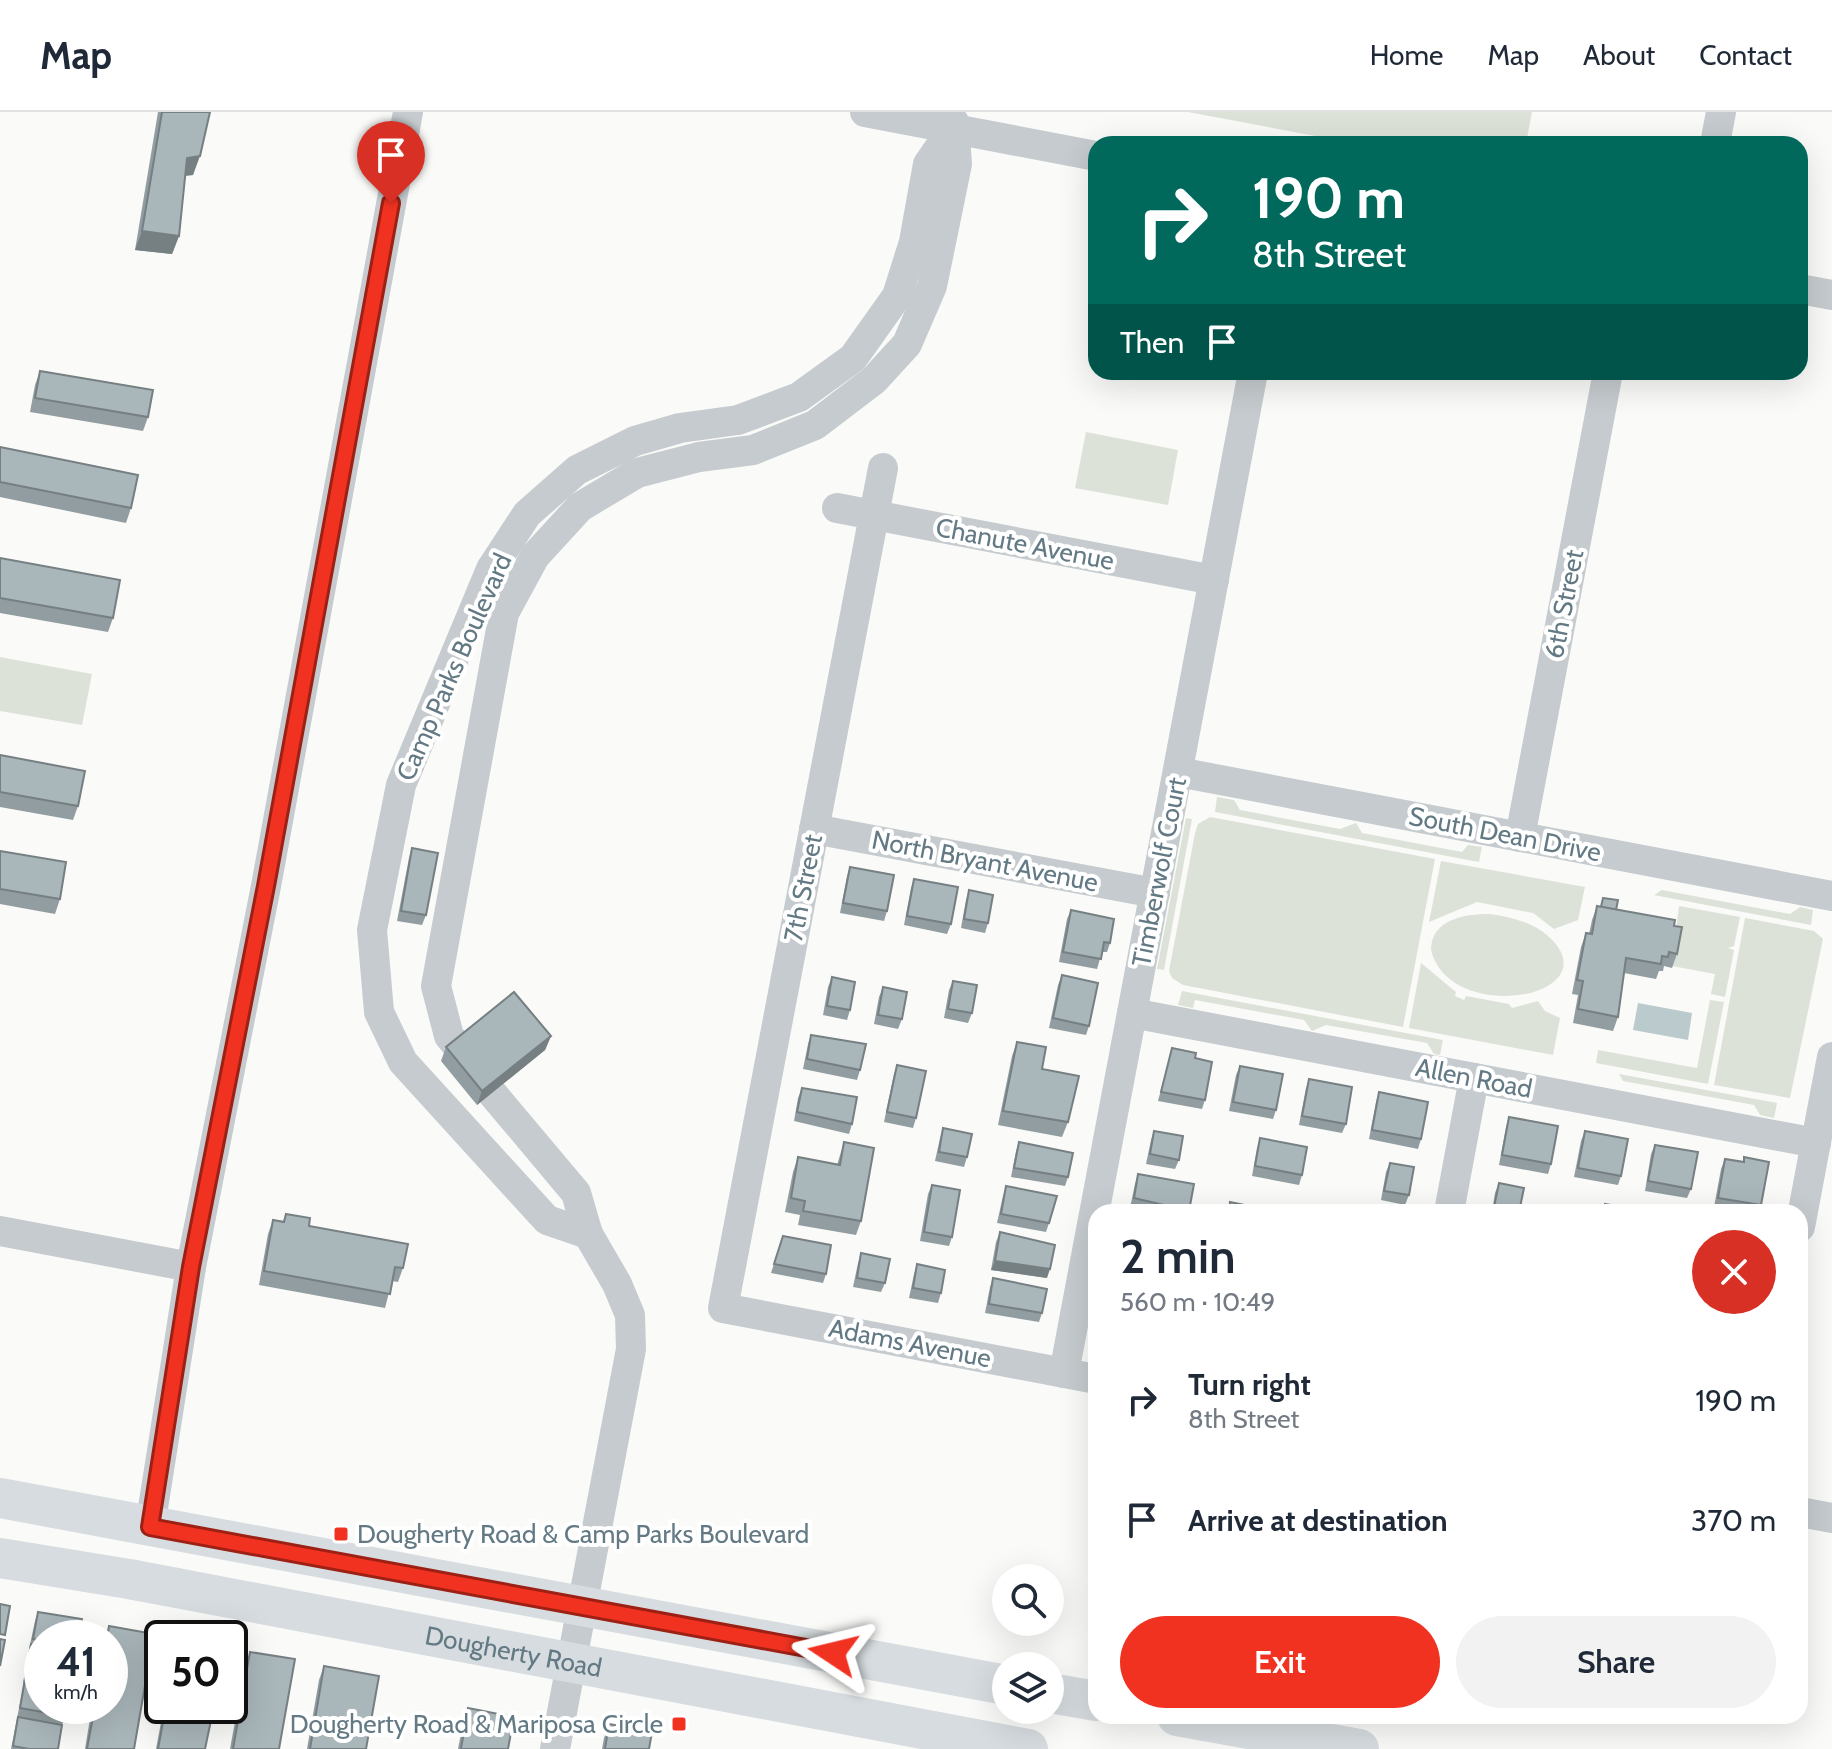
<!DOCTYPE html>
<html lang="en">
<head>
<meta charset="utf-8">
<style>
  body { margin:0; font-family:Cabin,sans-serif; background:#f2f2f3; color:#1f2937; height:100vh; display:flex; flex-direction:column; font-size:30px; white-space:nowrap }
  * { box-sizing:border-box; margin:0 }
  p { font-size:26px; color:#747a83 }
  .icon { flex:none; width:44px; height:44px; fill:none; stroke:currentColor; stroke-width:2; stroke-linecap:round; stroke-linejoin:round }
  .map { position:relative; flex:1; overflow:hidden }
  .sheet { position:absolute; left:1088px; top:1092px; width:720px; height:520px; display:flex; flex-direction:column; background:#fff; border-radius:24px; box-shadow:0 8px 32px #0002 }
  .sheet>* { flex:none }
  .top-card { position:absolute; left:1088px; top:24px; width:720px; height:244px; border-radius:24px; box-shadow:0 8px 32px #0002; background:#00695c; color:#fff; overflow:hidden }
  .controls { position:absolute; left:992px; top:1452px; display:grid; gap:16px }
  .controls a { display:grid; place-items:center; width:72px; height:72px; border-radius:50%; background:#fff; box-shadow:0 8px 32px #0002; font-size:40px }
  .speed { position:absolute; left:24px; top:1508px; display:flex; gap:16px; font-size:40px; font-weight:700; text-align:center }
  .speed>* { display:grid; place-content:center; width:104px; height:104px; border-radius:50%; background:#fff; box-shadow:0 8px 32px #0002; line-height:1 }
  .speed small { font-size:20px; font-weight:400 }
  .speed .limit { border:4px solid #111; border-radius:12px; background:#fff; color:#111 }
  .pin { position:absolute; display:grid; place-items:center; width:68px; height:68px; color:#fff; margin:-82px -34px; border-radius:50% 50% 50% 0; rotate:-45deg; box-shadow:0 0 8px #0007 }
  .pin .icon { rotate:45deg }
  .me { position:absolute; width:88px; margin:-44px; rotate:280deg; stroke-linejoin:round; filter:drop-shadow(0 0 6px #0008) }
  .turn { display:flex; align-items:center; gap:28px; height:168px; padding:0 32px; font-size:36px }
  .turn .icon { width:104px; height:104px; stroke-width:2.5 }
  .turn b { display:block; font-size:56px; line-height:68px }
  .then { display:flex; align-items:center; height:76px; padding:0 32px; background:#0003; gap:16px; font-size:30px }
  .round { display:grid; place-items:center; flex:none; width:84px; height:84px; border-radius:42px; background:#f2f2f3 }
  .headline { display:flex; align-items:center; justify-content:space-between; height:136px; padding:0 32px }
  h1 { font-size:48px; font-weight:600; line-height:60px }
  .button { display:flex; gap:16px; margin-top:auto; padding:16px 32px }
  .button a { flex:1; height:92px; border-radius:48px; background:#f13221; color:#fff; font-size:32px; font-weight:600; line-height:92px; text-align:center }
  .button a+a { background:#f2f2f3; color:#1f2937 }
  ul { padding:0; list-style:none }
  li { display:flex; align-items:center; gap:24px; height:120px; padding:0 32px }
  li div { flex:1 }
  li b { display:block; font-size:30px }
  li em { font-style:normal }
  header { display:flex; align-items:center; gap:48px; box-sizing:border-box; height:112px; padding:0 40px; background:#fff; border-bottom:2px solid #e0e1e3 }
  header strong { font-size:38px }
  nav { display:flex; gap:44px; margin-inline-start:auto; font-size:28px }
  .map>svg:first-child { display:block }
</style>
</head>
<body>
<header>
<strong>Map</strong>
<nav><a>Home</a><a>Map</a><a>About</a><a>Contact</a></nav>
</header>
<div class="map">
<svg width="1832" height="1637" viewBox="0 0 1832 1637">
  <rect width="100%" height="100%" fill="#fafaf8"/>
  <!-- green -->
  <g fill="#dde2d8">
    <polygon points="1188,0 1532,0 1526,32 1358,32"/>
    <polygon points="1086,320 1178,338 1168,393 1075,376"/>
    <polygon points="0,545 92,562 82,613 0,599"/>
    <polygon points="1217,685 1234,688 1240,698 1340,717 1356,711 1362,721 1462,740 1468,733 1482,735 1479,750 1215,700"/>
    <polygon points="1210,705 1435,747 1403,915 1183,873 1172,866 1169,859 1195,721 1198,712"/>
    <polygon points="1186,706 1192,707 1164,858 1157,857"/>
    <polygon points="1441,749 1585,775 1578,808 1554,817 1533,801 1477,790 1429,810"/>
    <polygon points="1662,778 1790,802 1800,795 1813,798 1811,813 1654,783"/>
    <polygon points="1679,794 1740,805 1734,834 1728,836 1734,838 1725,885 1711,882 1715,862 1672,854"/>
    <path d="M 1489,802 C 1514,805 1539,812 1555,831 C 1601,887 1449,912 1431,838 C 1431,807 1465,802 1489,802 Z"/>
    <polygon points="1745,806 1814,819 1823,827 1790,986 1714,973"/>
    <polygon points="1421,851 1456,880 1455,884 1464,888 1466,884 1509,892 1512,896 1538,889 1545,899 1560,906 1553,943 1409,916"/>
    <polygon points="1182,879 1443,928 1440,943 1434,942 1427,931 1326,913 1312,919 1304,908 1195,888 1193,896 1178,893"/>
    <polygon points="1710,888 1724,890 1708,972 1596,951 1598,938 1697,956"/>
    <polygon points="1619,962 1777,991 1774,1006 1760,1003 1754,993 1623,969"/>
  </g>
  <!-- water -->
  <polygon fill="#bbcbcd" points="1638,891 1692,901 1688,928 1633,918"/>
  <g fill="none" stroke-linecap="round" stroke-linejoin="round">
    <!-- minor -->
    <g stroke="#c5cbce" stroke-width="30">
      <polyline points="865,0 1096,44"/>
      <polyline points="1715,32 1721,0"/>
      <polyline points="1800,177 1832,183"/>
      <polyline points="883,356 723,1196 1096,1267"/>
      <polyline points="837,396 1214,468"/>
      <polyline points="1178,660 1832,784"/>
      <polyline points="814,717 1155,781"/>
      <polyline points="1520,725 1608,260"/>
      <polyline points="1132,901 1816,1031"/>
      <polyline points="458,935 449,924 436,874 504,501 535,444 580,395 637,361 699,345 753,338 815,313 874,268 907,232 932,174 957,52 954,10"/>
      <polyline points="492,981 576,1081 588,1122 617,1172 630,1203 631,1237 555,1637"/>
      <polyline points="1449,1100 1474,966"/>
      <polyline points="1800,1115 1832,945"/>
      <polyline points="0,1119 191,1155"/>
      <polyline points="588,1122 547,1108 403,950 379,900 372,818 401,673 491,457 527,402 577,358 635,329 680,316 738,308 799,285 853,246 897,184 914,130 928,52 953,16"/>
      <polyline points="1064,1261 1253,260"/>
      <polyline points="1800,1400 1832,1406"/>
      <polyline points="150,1415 191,1155 266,774 408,0"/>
    </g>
    <!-- major -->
    <g stroke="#d6dcdf" stroke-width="40">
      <polyline points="0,1386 1006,1573"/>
      <path id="s1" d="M 0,1446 L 129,1467 L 1028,1637"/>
      <polyline points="1050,1581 1096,1589"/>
      <polyline points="1177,1604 1359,1637"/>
    </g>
  </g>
  <!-- wall -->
  <g fill="#919da0">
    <polygon points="158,0 210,0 193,63 185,64 179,124 172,142 135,138"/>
    <polygon points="40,259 148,305 143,319 30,300 35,273"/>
    <polygon points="0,335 131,396 126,411 0,385"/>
    <polygon points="0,446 113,506 108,520 0,501"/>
    <polygon points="0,643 78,694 73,708 0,695"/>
    <polygon points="412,736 426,803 422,813 397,809 409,746"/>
    <polygon points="0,739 60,787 55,802 0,792"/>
    <polygon points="850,755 887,799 884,809 840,801 847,764"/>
    <polygon points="914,767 951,812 947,822 904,813 911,776"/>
    <polygon points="969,778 988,811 985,821 961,816 966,788"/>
    <polygon points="1603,786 1616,798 1674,814 1677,842 1672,856 1664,854 1663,859 1659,859 1656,867 1624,861 1618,905 1613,919 1573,911 1578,883 1572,882 1581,835 1586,821 1589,822 1592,808 1597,794 1600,795"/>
    <polygon points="1071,798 1110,831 1107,840 1102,840 1097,857 1059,850 1067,807"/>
    <polygon points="1062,863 1089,914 1086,923 1049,916 1058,873"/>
    <polygon points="832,865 850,898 847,908 823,903 828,875"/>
    <polygon points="953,869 972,901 968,911 944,906 949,878"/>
    <polygon points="883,875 902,907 898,917 874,912 879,885"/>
    <polygon points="811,923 860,958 857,968 803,957 808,932"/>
    <polygon points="551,924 545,938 477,993 441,949 446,935"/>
    <polygon points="1017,930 1042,957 1068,1010 1062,1025 998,1013 1012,944"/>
    <polygon points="1172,936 1195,946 1205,988 1202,997 1158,989"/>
    <polygon points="897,953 916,1006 913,1016 884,1010 894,962"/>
    <polygon points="1240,954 1276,998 1273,1007 1229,999 1236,963"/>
    <polygon points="1309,967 1346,1012 1342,1021 1299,1013 1306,976"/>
    <polygon points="802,976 852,1012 849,1022 794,1009 798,986"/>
    <polygon points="1379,980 1421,1027 1418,1037 1369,1027 1376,990"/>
    <polygon points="1509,1005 1551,1052 1548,1062 1499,1053 1506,1015"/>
    <polygon points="943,1016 967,1045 964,1055 935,1049 940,1026"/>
    <polygon points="1154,1019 1179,1048 1175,1057 1146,1052 1151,1028"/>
    <polygon points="1585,1019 1621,1064 1618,1073 1574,1065 1581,1029"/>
    <polygon points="1260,1026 1302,1063 1299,1073 1252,1064 1257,1036"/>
    <polygon points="844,1030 861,1109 856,1123 798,1113 800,1103 785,1100 793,1060 798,1045 837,1053"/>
    <polygon points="1019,1030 1068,1065 1065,1074 1011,1065 1016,1039"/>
    <polygon points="1655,1033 1691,1077 1687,1086 1645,1079 1651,1042"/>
    <polygon points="1744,1045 1761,1093 1758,1100 1742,1100 1714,1095 1721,1057 1725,1047 1743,1050"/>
    <polygon points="1390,1051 1409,1083 1405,1093 1381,1088 1386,1060"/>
    <polygon points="1138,1062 1194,1072 1188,1100 1149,1100 1130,1096 1135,1072"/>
    <polygon points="1499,1071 1519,1100 1492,1100 1495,1081"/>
    <polygon points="932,1073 952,1125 949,1134 920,1129 928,1082"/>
    <polygon points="1006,1074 1049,1111 1046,1120 997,1111 1003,1084"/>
    <polygon points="286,1102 309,1114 403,1156 398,1170 392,1169 385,1196 259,1173 268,1122 273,1108 283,1109"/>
    <polygon points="1000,1120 1047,1166 991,1158 996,1130"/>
    <polygon points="783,1124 826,1162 823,1171 771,1161"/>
    <polygon points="861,1141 885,1171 881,1180 853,1175 858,1151"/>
    <polygon points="917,1152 941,1181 938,1191 909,1186 914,1162"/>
    <polygon points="993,1166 1042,1201 1039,1210 985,1201 990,1175"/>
    <polygon points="38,1500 42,1526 42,1594 65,1604 62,1613 58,1637 11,1637 24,1571 23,1571 28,1542 35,1509"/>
    <polygon points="109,1514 134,1637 85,1637 92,1594 110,1594 110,1526 104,1526"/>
    <polygon points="250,1540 279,1637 230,1637 245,1554"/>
    <polygon points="324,1554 366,1637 307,1637 319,1568"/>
    <polygon points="164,1594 214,1594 205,1637 156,1637"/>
    <polygon points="468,1596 508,1637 458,1637 463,1611"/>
    <polygon points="609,1612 649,1637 602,1637 604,1626"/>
  </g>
  <!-- shaded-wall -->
  <g fill="#767f82">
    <polygon points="200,44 193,63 180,64 187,46"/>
    <polygon points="142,119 179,124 172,142 135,138"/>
    <polygon points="551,924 545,938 477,993 482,979"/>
    <polygon points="995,1149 1050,1157 1047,1166 991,1158"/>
  </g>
  <!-- building -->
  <g fill="#a9b6ba" stroke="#767f82" stroke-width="2">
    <polygon points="162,0 210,0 200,44 187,46 179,124 142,119"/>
    <polygon points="40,259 153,278 148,305 35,286"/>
    <polygon points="0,335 138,363 131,396 0,370"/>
    <polygon points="0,446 120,468 113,506 0,486"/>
    <polygon points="0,643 85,659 78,694 0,680"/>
    <polygon points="412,736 438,741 426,803 401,799"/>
    <polygon points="0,739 66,750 60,787 0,777"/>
    <polygon points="850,755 894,763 887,799 843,791"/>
    <polygon points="914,767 958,775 951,812 907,804"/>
    <polygon points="969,778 993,783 988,811 964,807"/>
    <polygon points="1603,786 1618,788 1616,798 1601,795"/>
    <polygon points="1597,794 1675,808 1674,814 1682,815 1677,842 1669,840 1668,845 1662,844 1661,852 1626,846 1618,905 1578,897 1583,869 1577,868 1586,821 1592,822"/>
    <polygon points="1071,798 1114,807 1110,831 1104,830 1101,847 1063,840"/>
    <polygon points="1062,863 1098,871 1089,914 1053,906"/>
    <polygon points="832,865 855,870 850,898 827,894"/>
    <polygon points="953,869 977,873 972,901 948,897"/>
    <polygon points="883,875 907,880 902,907 878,903"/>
    <polygon points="514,880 551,924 482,979 446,935"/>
    <polygon points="811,923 866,932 860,958 807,947"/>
    <polygon points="1017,930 1046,935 1042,957 1079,964 1068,1010 1003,999"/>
    <polygon points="1172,936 1196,941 1195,946 1212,950 1205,988 1161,980"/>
    <polygon points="897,953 926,959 916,1006 887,1000"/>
    <polygon points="1240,954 1283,962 1276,998 1233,990"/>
    <polygon points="1309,967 1352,975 1346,1012 1302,1004"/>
    <polygon points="802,976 857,985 852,1012 797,1000"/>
    <polygon points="1379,980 1428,990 1421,1027 1372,1018"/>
    <polygon points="1509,1005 1558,1014 1551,1052 1502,1043"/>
    <polygon points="943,1016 972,1022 967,1045 939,1040"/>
    <polygon points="1154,1019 1183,1024 1179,1048 1150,1042"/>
    <polygon points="1585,1019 1628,1027 1621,1064 1578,1056"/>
    <polygon points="1260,1026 1307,1035 1302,1063 1255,1054"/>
    <polygon points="844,1030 874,1036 861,1109 803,1099 805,1089 791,1086 798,1045 840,1053"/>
    <polygon points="1019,1030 1073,1041 1068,1065 1014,1056"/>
    <polygon points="1655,1033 1698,1040 1691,1077 1648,1069"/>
    <polygon points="1744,1045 1769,1050 1761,1093 1718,1086 1725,1047 1744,1050"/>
    <polygon points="1390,1051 1414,1055 1409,1083 1384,1079"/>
    <polygon points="1138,1062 1194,1072 1189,1099 1134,1086"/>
    <polygon points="1499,1071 1524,1076 1519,1100 1493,1100"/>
    <polygon points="932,1073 960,1078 952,1125 924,1120"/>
    <polygon points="1006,1074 1057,1084 1049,1111 1001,1102"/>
    <polygon points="1230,1090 1259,1096 1258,1100 1229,1100"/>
    <polygon points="1605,1092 1652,1100 1604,1100"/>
    <polygon points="286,1102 310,1106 309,1114 408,1132 403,1156 395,1155 390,1182 264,1159 273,1108 284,1110"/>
    <polygon points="1000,1120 1055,1133 1050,1157 995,1149"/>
    <polygon points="783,1124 831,1133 826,1162 774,1152"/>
    <polygon points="861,1141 890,1147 885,1171 857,1166"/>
    <polygon points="917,1152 945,1158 941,1181 913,1176"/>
    <polygon points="993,1166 1047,1177 1042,1201 989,1192"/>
    <polygon points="0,1492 10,1494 5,1523 0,1522"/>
    <polygon points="38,1500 82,1507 79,1526 42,1526 42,1528 33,1527"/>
    <polygon points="109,1514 154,1522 134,1637 87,1637 95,1594 110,1594 110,1526 107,1526"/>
    <polygon points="0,1527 5,1528 0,1554"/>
    <polygon points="31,1532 42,1534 42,1564 26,1562"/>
    <polygon points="250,1540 295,1547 279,1637 233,1637"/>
    <polygon points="324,1554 379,1564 366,1637 310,1637"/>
    <polygon points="25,1567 42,1570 42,1594 67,1594 65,1604 20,1596"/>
    <polygon points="166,1594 214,1594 205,1637 158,1637"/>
    <polygon points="468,1596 514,1605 508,1637 461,1637"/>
    <polygon points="18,1605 62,1613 58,1637 29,1637 13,1634"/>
    <polygon points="609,1612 652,1620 649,1637 605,1637"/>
  </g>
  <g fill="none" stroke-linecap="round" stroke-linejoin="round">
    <!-- route casing -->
    <g stroke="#9d2015" stroke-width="20">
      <polyline id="route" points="391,91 266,774 191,1155 150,1415 833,1541"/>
    </g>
    <!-- route -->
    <use href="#route" stroke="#f13221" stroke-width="14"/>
  </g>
  <!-- markers -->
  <g fill="#f13221" stroke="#fff" stroke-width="3">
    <rect x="333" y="1414" width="16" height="16" rx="4"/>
    <rect x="671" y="1604" width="16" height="16" rx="4"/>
  </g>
  <g text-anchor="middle" stroke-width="8" stroke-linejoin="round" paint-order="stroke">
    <!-- street labels -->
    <g font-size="26" fill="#637a85" stroke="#fff">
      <text transform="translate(1025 432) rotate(11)" y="9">Chanute Avenue</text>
      <text transform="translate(1564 492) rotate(-79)" y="9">6th Street</text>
      <text transform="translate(454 555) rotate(-66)" y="9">Camp Parks Boulevard</text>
      <text transform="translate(1505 722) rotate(11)" y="9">South Dean Drive</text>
      <text transform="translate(985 749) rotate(11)" y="9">North Bryant Avenue</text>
      <text transform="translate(1159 760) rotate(-79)" y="9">Timberwolf Court</text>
      <text transform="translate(803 776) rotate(-79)" y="9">7th Street</text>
      <text transform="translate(1474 966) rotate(11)" y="9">Allen Road</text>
      <text transform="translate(910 1231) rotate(11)" y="9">Adams Avenue</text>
      <text dy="9" stroke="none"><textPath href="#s1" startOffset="522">Dougherty Road</textPath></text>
    </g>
    <!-- poi labels -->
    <g font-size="26" fill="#637a85" stroke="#fff" text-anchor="start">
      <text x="357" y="1431">Dougherty Road &amp; Camp Parks Boulevard</text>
      <text x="663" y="1621" text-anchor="end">Dougherty Road &amp; Mariposa Circle</text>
    </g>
  </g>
</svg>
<div class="controls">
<a><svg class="icon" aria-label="search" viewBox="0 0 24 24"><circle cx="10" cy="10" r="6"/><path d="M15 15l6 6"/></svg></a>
<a><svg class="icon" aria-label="layers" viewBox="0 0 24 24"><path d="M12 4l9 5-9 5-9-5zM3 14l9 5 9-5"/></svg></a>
</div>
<div class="speed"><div>41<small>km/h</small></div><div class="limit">50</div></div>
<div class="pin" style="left:391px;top:91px;background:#d93025"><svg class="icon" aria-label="arrive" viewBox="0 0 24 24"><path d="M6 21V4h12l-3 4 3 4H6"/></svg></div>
<svg class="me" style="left:833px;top:1541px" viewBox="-20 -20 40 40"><path d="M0-17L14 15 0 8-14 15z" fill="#f13221" stroke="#fff" stroke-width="4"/></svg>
<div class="top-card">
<div class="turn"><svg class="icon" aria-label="right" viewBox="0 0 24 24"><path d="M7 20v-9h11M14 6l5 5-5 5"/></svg><div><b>190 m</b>8th Street</div></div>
<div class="then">Then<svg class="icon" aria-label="arrive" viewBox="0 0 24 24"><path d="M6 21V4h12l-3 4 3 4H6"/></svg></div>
</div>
<section class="sheet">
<div class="headline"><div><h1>2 min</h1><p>560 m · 10:49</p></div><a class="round" style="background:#d93025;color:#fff"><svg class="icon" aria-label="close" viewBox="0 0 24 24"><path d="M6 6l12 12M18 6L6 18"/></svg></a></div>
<ul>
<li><svg class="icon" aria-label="right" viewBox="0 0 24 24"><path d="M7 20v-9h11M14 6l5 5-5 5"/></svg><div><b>Turn right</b><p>8th Street</p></div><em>190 m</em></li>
<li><svg class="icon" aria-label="arrive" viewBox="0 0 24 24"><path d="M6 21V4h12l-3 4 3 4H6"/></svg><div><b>Arrive at destination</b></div><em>370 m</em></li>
</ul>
<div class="button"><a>Exit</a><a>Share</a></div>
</section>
</div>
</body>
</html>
